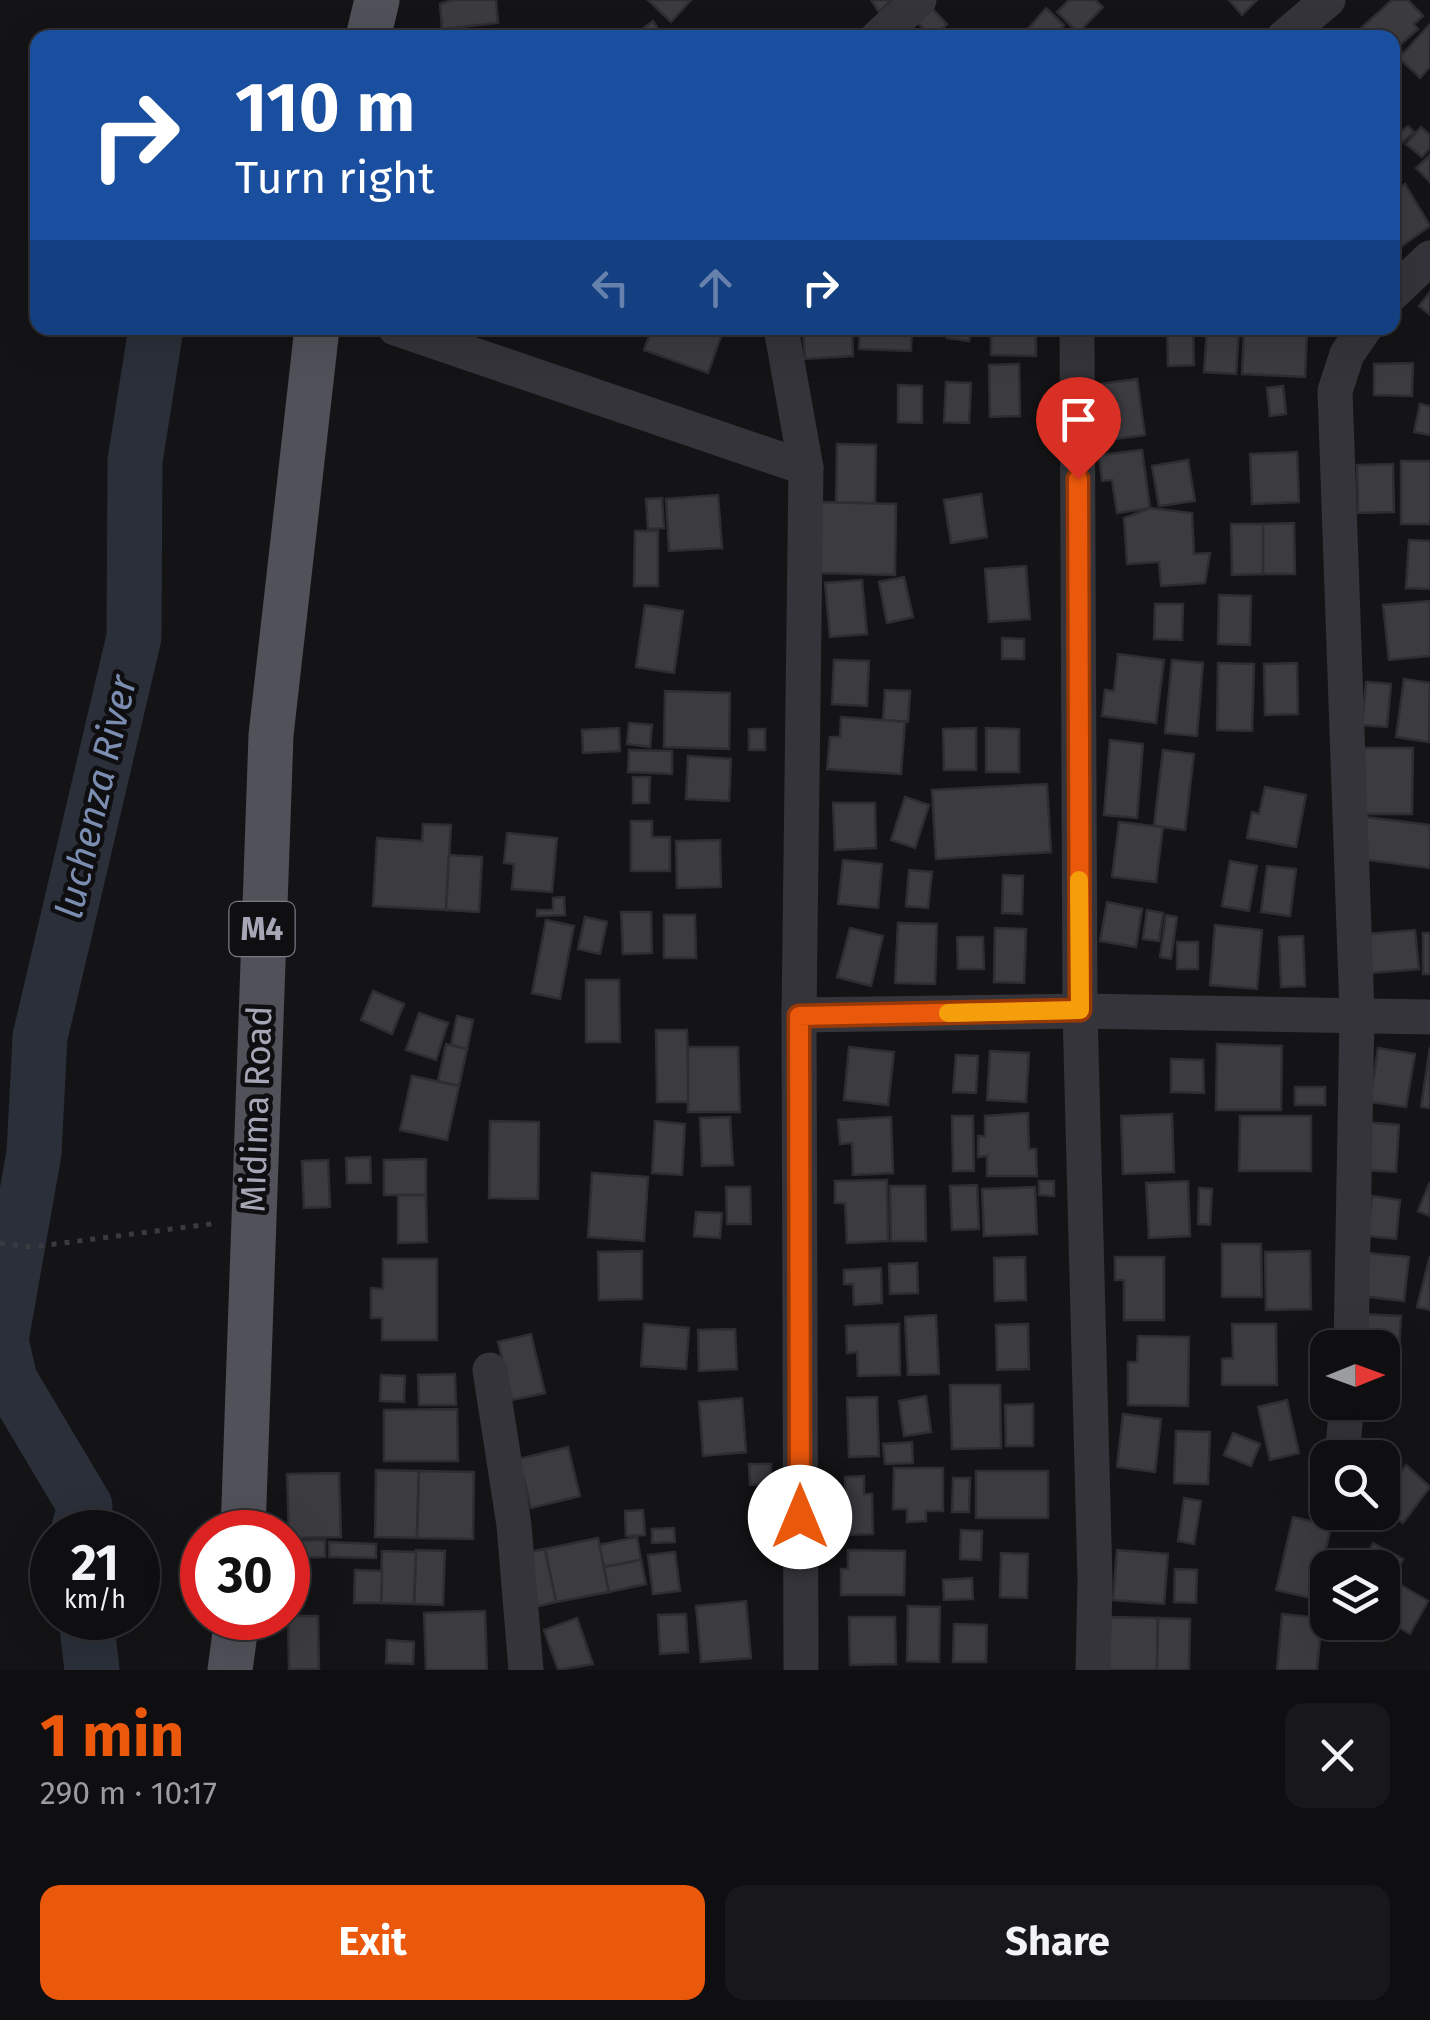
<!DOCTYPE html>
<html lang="en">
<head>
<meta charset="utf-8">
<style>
  body { margin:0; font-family:"Fira Sans",sans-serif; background:#181719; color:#f1f3f6; height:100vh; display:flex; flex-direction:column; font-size:38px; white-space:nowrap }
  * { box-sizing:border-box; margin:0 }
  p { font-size:32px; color:#9b9c9f }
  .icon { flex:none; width:55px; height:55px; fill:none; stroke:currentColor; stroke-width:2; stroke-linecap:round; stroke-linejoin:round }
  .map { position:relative; height:1670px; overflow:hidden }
  .drawer { display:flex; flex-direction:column; background:#0f0e10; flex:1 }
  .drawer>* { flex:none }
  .banner { position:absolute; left:30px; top:30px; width:1370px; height:305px; border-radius:20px; box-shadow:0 10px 40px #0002,0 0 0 2px #2f2e30; background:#1a4fa0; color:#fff; overflow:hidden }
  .needle { width:65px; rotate:89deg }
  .fabs { position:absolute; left:1310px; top:1330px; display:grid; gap:20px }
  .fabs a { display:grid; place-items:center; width:90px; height:90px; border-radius:20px; background:#0f0e10; box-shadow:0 10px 40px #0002,0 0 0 2px #2f2e30; font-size:50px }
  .speed { position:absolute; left:30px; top:1510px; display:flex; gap:20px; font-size:50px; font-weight:700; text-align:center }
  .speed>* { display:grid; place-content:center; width:130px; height:130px; border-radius:50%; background:#0f0e10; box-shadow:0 10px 40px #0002,0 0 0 2px #2f2e30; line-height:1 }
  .speed small { font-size:25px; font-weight:400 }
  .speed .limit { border:15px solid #d22; background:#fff; color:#111 }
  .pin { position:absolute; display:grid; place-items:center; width:85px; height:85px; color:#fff; margin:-102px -42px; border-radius:50% 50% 50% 0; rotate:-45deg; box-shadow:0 0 10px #0007 }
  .pin .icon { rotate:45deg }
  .me { position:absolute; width:110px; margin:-55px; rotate:0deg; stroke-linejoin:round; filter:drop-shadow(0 0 8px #0008) }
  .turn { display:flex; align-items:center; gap:35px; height:210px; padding:0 40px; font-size:45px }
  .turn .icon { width:130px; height:130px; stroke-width:2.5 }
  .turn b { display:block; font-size:70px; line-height:85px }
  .lanes { display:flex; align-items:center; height:95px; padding:0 40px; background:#0003; justify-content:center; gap:50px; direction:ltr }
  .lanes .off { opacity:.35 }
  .round { display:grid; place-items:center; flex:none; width:105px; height:105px; border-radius:20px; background:#181719 }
  .headline { display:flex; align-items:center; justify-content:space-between; height:170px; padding:0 40px }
  h1 { font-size:60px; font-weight:700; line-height:75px; color:#ea580c }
  .primary-button { display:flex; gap:20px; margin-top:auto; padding:20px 40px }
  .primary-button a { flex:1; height:115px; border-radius:20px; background:#ea580c; color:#fff; font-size:40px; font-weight:700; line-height:115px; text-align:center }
  .primary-button a+a { background:#181719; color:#f1f3f6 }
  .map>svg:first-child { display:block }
</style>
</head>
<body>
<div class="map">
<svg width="1430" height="1670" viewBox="0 0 1430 1670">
  <rect width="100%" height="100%" fill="#141315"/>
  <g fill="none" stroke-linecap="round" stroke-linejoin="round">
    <!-- river -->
    <g stroke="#2a2f39" stroke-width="55">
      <polyline points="78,1532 85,1506 10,1380 1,1340 34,1153 40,1037 134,637 135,461 156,328"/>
      <polyline points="86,1618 92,1670"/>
    </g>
  </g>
  <!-- building -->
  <g fill="#3b3b40" stroke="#2e2d31" stroke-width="2.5">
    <polygon points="452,0 496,0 498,23 442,29 440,4"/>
    <polygon points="648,0 691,0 671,22"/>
    <polygon points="871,0 891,0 879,12"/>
    <polygon points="1069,0 1095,0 1103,7 1078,33 1057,12"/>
    <polygon points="1229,0 1257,0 1242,15"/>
    <polygon points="1392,0 1408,0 1423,16 1414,24 1418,29 1392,52 1392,38 1368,38 1360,29"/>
    <polygon points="929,5 947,24 934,38 914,20"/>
    <polygon points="1046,8 1064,25 1053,38 1020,38"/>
    <polygon points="653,21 664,38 630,38"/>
    <polygon points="1430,24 1430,67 1420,78 1399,58"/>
    <polygon points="1408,126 1414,132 1403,142 1397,135"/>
    <polygon points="1421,127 1430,135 1430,148 1422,157 1406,144"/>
    <polygon points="1430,155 1430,182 1416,168"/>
    <polygon points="1405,184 1430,226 1395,251 1392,193"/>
    <polygon points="1430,292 1430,315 1419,306"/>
    <polygon points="652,328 724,328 708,373 644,350"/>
    <polygon points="803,328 852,328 853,356 805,359"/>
    <polygon points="860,328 912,328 911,351 859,349"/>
    <polygon points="948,328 971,328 969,341 947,338"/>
    <polygon points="991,328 1036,328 1036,356 991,355"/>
    <polygon points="1167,328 1193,328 1194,365 1168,366"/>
    <polygon points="1207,328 1239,328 1236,374 1204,372"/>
    <polygon points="1244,330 1307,333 1305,377 1242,374"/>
    <polygon points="1413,363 1412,396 1374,395 1374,364"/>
    <polygon points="1019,364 1020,416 990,417 989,365"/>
    <polygon points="1137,379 1145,435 1108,440 1100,384"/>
    <polygon points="946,382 971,383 969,423 944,422"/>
    <polygon points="898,385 922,386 922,423 898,422"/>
    <polygon points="1283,386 1286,414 1270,416 1267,388"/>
    <polygon points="1420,404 1430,406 1430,435 1414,432"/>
    <polygon points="837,444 876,445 875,503 836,503"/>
    <polygon points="1142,450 1150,508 1117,513 1112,480 1102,481 1099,455"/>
    <polygon points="1297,452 1299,502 1252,504 1250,454"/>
    <polygon points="1188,460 1195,501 1159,506 1152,466"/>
    <rect x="1401" y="461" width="29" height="63"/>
    <polygon points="1393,464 1394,512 1358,513 1357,465"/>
    <polygon points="981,494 987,537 951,543 944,500"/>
    <polygon points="718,495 722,548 669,551 666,499"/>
    <polygon points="662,498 664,528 648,529 646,499"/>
    <polygon points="819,502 896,504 895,575 818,573"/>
    <polygon points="1150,508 1192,513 1194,554 1210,553 1205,583 1161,586 1159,562 1127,564 1124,518"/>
    <polygon points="1294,523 1295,574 1263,574 1263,524"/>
    <polygon points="1231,524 1263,524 1263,574 1232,575"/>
    <polygon points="635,531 658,531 658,586 634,586"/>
    <polygon points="1409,540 1430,541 1430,589 1406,588"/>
    <polygon points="1026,566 1030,619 989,622 985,569"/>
    <polygon points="904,577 913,617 887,623 879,582"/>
    <polygon points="862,580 867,634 830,637 825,583"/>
    <polygon points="1219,595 1251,596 1250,645 1218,644"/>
    <polygon points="1430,601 1430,656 1389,660 1383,605"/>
    <polygon points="1155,604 1183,604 1182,640 1154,639"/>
    <polygon points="645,605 683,611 674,673 636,667"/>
    <polygon points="1002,638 1024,639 1024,659 1002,659"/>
    <polygon points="1118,654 1164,660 1156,723 1102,716 1105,690 1114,691"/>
    <polygon points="834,660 869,661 867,706 832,704"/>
    <polygon points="1172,660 1203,663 1197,736 1165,733"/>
    <polygon points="1218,663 1254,664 1252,731 1217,730"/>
    <polygon points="1297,663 1298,714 1265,715 1264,664"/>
    <polygon points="1404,679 1430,683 1429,742 1396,737"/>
    <polygon points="1366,682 1391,684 1387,727 1362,725"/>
    <polygon points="885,690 910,691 908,722 883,720"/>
    <polygon points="665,691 730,693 729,749 664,747"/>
    <polygon points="841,717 905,722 901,774 827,769 830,737 840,737"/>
    <polygon points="629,723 652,725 650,747 627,744"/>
    <polygon points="619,728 620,751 583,753 582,730"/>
    <polygon points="976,728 976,770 944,770 943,729"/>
    <polygon points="986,728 1019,729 1019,772 986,772"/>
    <rect x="749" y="729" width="16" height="21"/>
    <polygon points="1110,740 1143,744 1137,818 1104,815"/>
    <polygon points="1362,748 1413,748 1412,814 1362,814"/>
    <polygon points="629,750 672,751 672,774 628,772"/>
    <polygon points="1163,750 1194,754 1185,830 1154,826"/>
    <polygon points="688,756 731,759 729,801 686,799"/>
    <polygon points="633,777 650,777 649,803 633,803"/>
    <polygon points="1047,784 1051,852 936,859 932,790"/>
    <polygon points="1265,787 1306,795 1296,847 1247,838 1252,812 1259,814"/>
    <polygon points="905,797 929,805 915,848 891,840"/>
    <polygon points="833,803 875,803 876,848 835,850"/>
    <polygon points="1365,817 1430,825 1430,868 1360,859"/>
    <polygon points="631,821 652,821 652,837 670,837 670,871 631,871"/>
    <polygon points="1119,822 1163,827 1156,882 1112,877"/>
    <polygon points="423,824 451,825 446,910 373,906 377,838 422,841"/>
    <polygon points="507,833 557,838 552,892 512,889 514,864 504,863"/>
    <polygon points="720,840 721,887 677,888 676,841"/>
    <polygon points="449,855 482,857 479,912 446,910"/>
    <polygon points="843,860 882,864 878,908 838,904"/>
    <polygon points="1230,861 1257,866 1249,911 1222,906"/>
    <polygon points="1267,866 1296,869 1290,916 1261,912"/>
    <polygon points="909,870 932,872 928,908 906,906"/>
    <polygon points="1003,875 1023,876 1022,914 1002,913"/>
    <polygon points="564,897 565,915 537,916 537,910 553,910 553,898"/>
    <polygon points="1107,902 1142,909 1136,947 1100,941"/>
    <polygon points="1147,910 1163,913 1159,941 1143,939"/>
    <polygon points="621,912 651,912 652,953 623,954"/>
    <polygon points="664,915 695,915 696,958 664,958"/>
    <polygon points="1166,915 1177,917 1171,959 1160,957"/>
    <polygon points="585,917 607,922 600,954 578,949"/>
    <polygon points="546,920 574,926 560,999 532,993"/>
    <polygon points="898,923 937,924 935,984 895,983"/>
    <polygon points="1215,925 1262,930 1257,989 1210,985"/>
    <polygon points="850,928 883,936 871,986 837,977"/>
    <polygon points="995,928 1026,929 1024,983 994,982"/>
    <polygon points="1415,930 1419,969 1372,973 1368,934"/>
    <rect x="1423" y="933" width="7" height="41"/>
    <polygon points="1303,936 1305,986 1281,987 1279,937"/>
    <polygon points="957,937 983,937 984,969 958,969"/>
    <rect x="1177" y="942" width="21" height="27"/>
    <polygon points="586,980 619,980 620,1042 586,1042"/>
    <polygon points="373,991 404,1004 392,1034 361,1020"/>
    <polygon points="419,1013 448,1023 436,1060 406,1050"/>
    <polygon points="457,1016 473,1020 467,1049 451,1045"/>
    <polygon points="656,1030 687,1030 689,1102 657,1102"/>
    <polygon points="446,1044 467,1049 459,1086 438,1081"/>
    <polygon points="1217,1044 1282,1046 1281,1110 1216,1110"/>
    <polygon points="688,1047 738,1047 740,1112 688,1112"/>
    <polygon points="849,1047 894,1052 888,1105 844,1100"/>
    <polygon points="1430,1047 1430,1108 1421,1107"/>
    <polygon points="1378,1048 1415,1054 1406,1107 1370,1102"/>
    <polygon points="990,1051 1029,1053 1026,1102 987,1100"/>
    <polygon points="956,1055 978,1056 976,1093 953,1092"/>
    <polygon points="1171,1059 1203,1060 1204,1093 1171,1092"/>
    <polygon points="412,1076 459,1086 447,1140 400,1130"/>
    <rect x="1295" y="1087" width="30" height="18"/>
    <polygon points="1028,1113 1029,1149 1036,1149 1037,1176 987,1176 987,1156 978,1157 978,1136 985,1136 985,1116"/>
    <polygon points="1172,1114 1174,1172 1123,1174 1121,1116"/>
    <polygon points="952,1116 973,1116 974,1171 953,1171"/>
    <polygon points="1240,1116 1311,1116 1311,1171 1239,1171"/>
    <polygon points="730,1117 733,1165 702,1166 700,1118"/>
    <polygon points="891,1117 893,1173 853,1175 852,1143 840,1144 838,1120"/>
    <polygon points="490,1121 539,1122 538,1199 489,1198"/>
    <polygon points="655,1121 685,1124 682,1175 652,1173"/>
    <polygon points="1365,1122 1399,1125 1396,1172 1362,1170"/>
    <polygon points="370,1157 371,1183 347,1183 346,1158"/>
    <polygon points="426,1159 426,1195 384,1195 384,1160"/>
    <polygon points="328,1160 330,1207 304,1208 302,1161"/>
    <polygon points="592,1173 648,1177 644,1241 588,1237"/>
    <polygon points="887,1180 888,1241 847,1243 845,1203 835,1203 835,1181"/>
    <polygon points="1039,1181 1054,1181 1054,1196 1039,1195"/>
    <polygon points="1188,1181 1190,1236 1149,1238 1146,1183"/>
    <polygon points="1430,1182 1430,1216 1418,1211"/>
    <polygon points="977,1185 979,1229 952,1230 950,1186"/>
    <polygon points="890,1186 925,1186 926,1241 891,1241"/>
    <polygon points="726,1187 750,1187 751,1224 727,1224"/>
    <polygon points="1035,1187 1037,1234 984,1236 982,1189"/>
    <polygon points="1199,1188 1212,1189 1210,1225 1198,1224"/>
    <polygon points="398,1195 426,1195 427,1242 398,1243"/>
    <polygon points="1372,1196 1400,1200 1396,1239 1367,1236"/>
    <polygon points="696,1212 722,1213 720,1238 694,1236"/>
    <polygon points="1222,1244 1261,1244 1262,1297 1222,1297"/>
    <polygon points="642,1251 642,1299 599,1300 598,1252"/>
    <polygon points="1310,1251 1311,1309 1266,1310 1265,1252"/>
    <polygon points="1366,1253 1409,1257 1404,1301 1361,1296"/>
    <polygon points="1430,1256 1430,1310 1417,1307"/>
    <polygon points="1025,1257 1026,1300 995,1301 994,1258"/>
    <polygon points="1115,1257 1164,1257 1164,1320 1124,1320 1124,1280 1115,1280"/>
    <polygon points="383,1259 437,1259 437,1340 382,1340 382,1318 371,1318 371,1288 383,1289"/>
    <polygon points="917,1263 918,1293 890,1294 889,1264"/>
    <polygon points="881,1268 882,1303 854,1305 853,1284 844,1284 844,1270"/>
    <polygon points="1361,1314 1401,1316 1398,1366 1382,1365 1382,1348 1360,1348"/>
    <polygon points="936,1315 939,1374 908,1375 905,1317"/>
    <polygon points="644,1324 689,1328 686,1369 641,1366"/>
    <polygon points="899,1324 900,1375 858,1376 857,1352 847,1353 846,1326"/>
    <polygon points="1028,1324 1029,1369 997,1370 996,1325"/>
    <polygon points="1232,1324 1276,1324 1277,1385 1222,1385 1222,1359 1233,1358"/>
    <polygon points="735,1329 737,1369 699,1371 698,1330"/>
    <polygon points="531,1334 545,1393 512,1400 498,1342"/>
    <polygon points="1138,1336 1189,1337 1188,1406 1128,1405 1128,1362 1137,1362"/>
    <polygon points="455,1374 456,1405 419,1405 418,1375"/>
    <polygon points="381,1375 405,1376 404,1402 380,1401"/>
    <polygon points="950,1385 1000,1385 1001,1448 952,1449"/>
    <polygon points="926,1396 931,1432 904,1436 899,1401"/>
    <polygon points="877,1397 879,1456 849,1457 847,1398"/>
    <polygon points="742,1398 746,1452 703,1456 699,1402"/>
    <polygon points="1287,1400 1299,1453 1270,1460 1258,1407"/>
    <polygon points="1033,1404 1033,1446 1006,1446 1005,1405"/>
    <polygon points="457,1409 458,1461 384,1461 384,1410"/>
    <polygon points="1123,1414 1161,1419 1155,1472 1117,1467"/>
    <polygon points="1176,1431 1210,1432 1208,1484 1174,1483"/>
    <polygon points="1233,1433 1260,1444 1251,1466 1224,1455"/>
    <polygon points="912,1442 913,1463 885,1464 883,1444"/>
    <polygon points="568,1447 580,1496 531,1508 519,1459"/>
    <polygon points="749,1464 771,1464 771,1484 750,1485"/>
    <polygon points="1406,1465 1430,1487 1403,1523 1382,1507 1382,1497"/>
    <polygon points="894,1468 943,1468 943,1511 926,1511 926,1521 907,1522 907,1509 893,1509"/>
    <polygon points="376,1470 419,1471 417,1538 375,1537"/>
    <polygon points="419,1471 474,1472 473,1539 417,1538"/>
    <rect x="976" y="1471" width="72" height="47"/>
    <polygon points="339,1473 341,1537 289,1538 287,1474"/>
    <polygon points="864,1476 864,1494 872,1494 873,1534 846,1535 845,1477"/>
    <polygon points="953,1478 970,1478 969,1512 952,1512"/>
    <polygon points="1184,1498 1201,1501 1194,1544 1178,1541"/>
    <polygon points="643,1510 645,1535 626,1536 625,1511"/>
    <polygon points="1293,1517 1331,1526 1315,1599 1276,1590"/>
    <polygon points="674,1528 675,1542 652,1543 652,1529"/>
    <polygon points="961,1530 982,1531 981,1560 960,1559"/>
    <polygon points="637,1537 641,1560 604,1567 599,1545"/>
    <polygon points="598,1538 609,1592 556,1602 545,1549"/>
    <polygon points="325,1540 325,1557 288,1558 288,1541"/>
    <polygon points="329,1542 376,1544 376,1558 329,1557"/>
    <polygon points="1373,1543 1403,1559 1382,1597 1382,1568 1361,1568"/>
    <polygon points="545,1549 556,1602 535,1607 524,1553"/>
    <polygon points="416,1550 445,1551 443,1605 414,1604"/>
    <polygon points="848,1550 905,1551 904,1595 841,1595 841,1569 848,1569"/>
    <polygon points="1117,1550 1168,1554 1164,1604 1113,1600"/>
    <polygon points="382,1551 416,1552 414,1604 381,1603"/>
    <polygon points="675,1552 680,1591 653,1594 648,1555"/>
    <polygon points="1001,1553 1028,1554 1027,1598 1000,1597"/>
    <polygon points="641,1560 646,1584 609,1592 604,1567"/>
    <polygon points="1175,1569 1197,1570 1196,1603 1174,1602"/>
    <polygon points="355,1570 382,1571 381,1603 354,1603"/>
    <polygon points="972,1578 973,1599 944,1600 943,1580"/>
    <polygon points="1401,1585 1428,1601 1410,1634 1383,1618"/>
    <polygon points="746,1601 751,1658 701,1662 696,1606"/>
    <polygon points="908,1606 940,1607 939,1662 907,1661"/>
    <polygon points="485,1611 487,1670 426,1670 424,1613"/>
    <polygon points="686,1614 688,1652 660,1654 658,1615"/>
    <polygon points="1282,1614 1322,1618 1317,1670 1277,1670"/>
    <polygon points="288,1616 318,1616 319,1669 289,1670"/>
    <polygon points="849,1617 895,1617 896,1664 850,1665"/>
    <polygon points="1110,1617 1158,1618 1157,1670 1109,1670"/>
    <polygon points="577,1618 593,1664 558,1670 544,1630"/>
    <polygon points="1158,1618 1190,1619 1189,1670 1157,1670"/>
    <polygon points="954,1624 987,1625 986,1662 953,1662"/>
    <polygon points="387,1640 414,1642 413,1664 386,1663"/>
  </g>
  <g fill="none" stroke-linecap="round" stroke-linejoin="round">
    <!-- path -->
    <polyline stroke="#3a3b41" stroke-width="5" stroke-dasharray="5 8" stroke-linecap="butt" points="0,1243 32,1247 218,1223"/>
    <!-- minor -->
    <g stroke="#34343a" stroke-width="35">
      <polyline points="877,38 919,0"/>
      <polyline points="1283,38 1328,0"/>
      <polyline points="1392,294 1430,258"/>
      <polyline points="395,328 806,468"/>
      <polyline points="781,328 806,468 799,1015 801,1670"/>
      <polyline points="1077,328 1080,1011 1095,1580 1093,1670"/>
      <polyline points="799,1015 1080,1011 1430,1017"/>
      <polyline points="1351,1348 1357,1014 1335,391 1347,354 1365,328"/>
      <polyline points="490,1370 514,1525 526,1670"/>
      <polyline points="1342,1458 1347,1402"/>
    </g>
    <!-- major -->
    <g stroke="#505159" stroke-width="45">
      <polyline points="368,38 377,0"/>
      <polyline points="243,1532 271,735 317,328"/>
      <polyline points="230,1670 237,1618"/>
    </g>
  </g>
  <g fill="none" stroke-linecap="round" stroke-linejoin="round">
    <!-- route casing -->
    <g stroke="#983908" stroke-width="25">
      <polyline id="route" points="800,1517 799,1016 1080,1010 1078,479"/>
    </g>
    <!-- route -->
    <use href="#route" stroke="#ea580c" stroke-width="18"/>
    <!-- slow -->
    <polyline stroke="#f59e0b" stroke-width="18" points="948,1013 1080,1010 1079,880"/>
  </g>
  <g text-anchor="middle" stroke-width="9" stroke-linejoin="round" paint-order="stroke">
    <!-- shield labels -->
    <rect fill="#0f0e10" stroke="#787984" stroke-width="2.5" x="229.5" y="902" width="65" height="54" rx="8"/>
    <g font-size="32" font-weight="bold" fill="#a5a7b6">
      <text x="262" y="940">M4</text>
    </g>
    <!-- street labels -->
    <g font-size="35" fill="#a5a7b6" stroke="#0f0e10">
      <text transform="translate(256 1109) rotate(-88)" y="12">Midima Road</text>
    </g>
    <!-- water labels -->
    <g font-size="38" font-style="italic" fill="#7b8eb1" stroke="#0f0e10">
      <text transform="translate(96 797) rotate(-77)" y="13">luchenza River</text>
    </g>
  </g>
</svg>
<div class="fabs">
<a><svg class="needle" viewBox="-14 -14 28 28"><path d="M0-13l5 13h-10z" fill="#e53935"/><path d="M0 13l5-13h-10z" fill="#9b9c9f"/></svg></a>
<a><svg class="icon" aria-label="search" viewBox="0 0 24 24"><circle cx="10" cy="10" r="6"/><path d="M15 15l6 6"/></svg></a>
<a><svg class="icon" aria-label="layers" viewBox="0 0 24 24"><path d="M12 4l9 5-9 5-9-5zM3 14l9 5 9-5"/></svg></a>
</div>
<div class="speed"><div>21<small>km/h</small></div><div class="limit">30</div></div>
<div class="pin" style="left:1078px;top:479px;background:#d93025"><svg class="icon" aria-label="arrive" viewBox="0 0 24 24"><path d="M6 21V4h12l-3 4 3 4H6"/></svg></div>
<svg class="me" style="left:800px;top:1517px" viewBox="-20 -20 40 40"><circle r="19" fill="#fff"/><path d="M0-13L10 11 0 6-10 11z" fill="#ea580c"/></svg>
<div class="banner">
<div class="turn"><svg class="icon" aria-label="right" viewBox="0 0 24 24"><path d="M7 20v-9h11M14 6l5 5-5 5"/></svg><div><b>110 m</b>Turn right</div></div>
<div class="lanes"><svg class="icon off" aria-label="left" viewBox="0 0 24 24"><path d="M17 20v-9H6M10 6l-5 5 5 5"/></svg><svg class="icon off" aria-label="ahead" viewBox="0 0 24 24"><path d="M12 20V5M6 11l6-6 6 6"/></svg><svg class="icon" aria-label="right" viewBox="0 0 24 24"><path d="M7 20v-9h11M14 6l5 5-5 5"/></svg></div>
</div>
</div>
<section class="drawer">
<div class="headline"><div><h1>1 min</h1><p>290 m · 10:17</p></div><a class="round"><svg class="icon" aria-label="close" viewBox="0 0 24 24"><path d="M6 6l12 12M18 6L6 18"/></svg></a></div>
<div class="primary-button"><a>Exit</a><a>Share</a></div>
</section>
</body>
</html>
